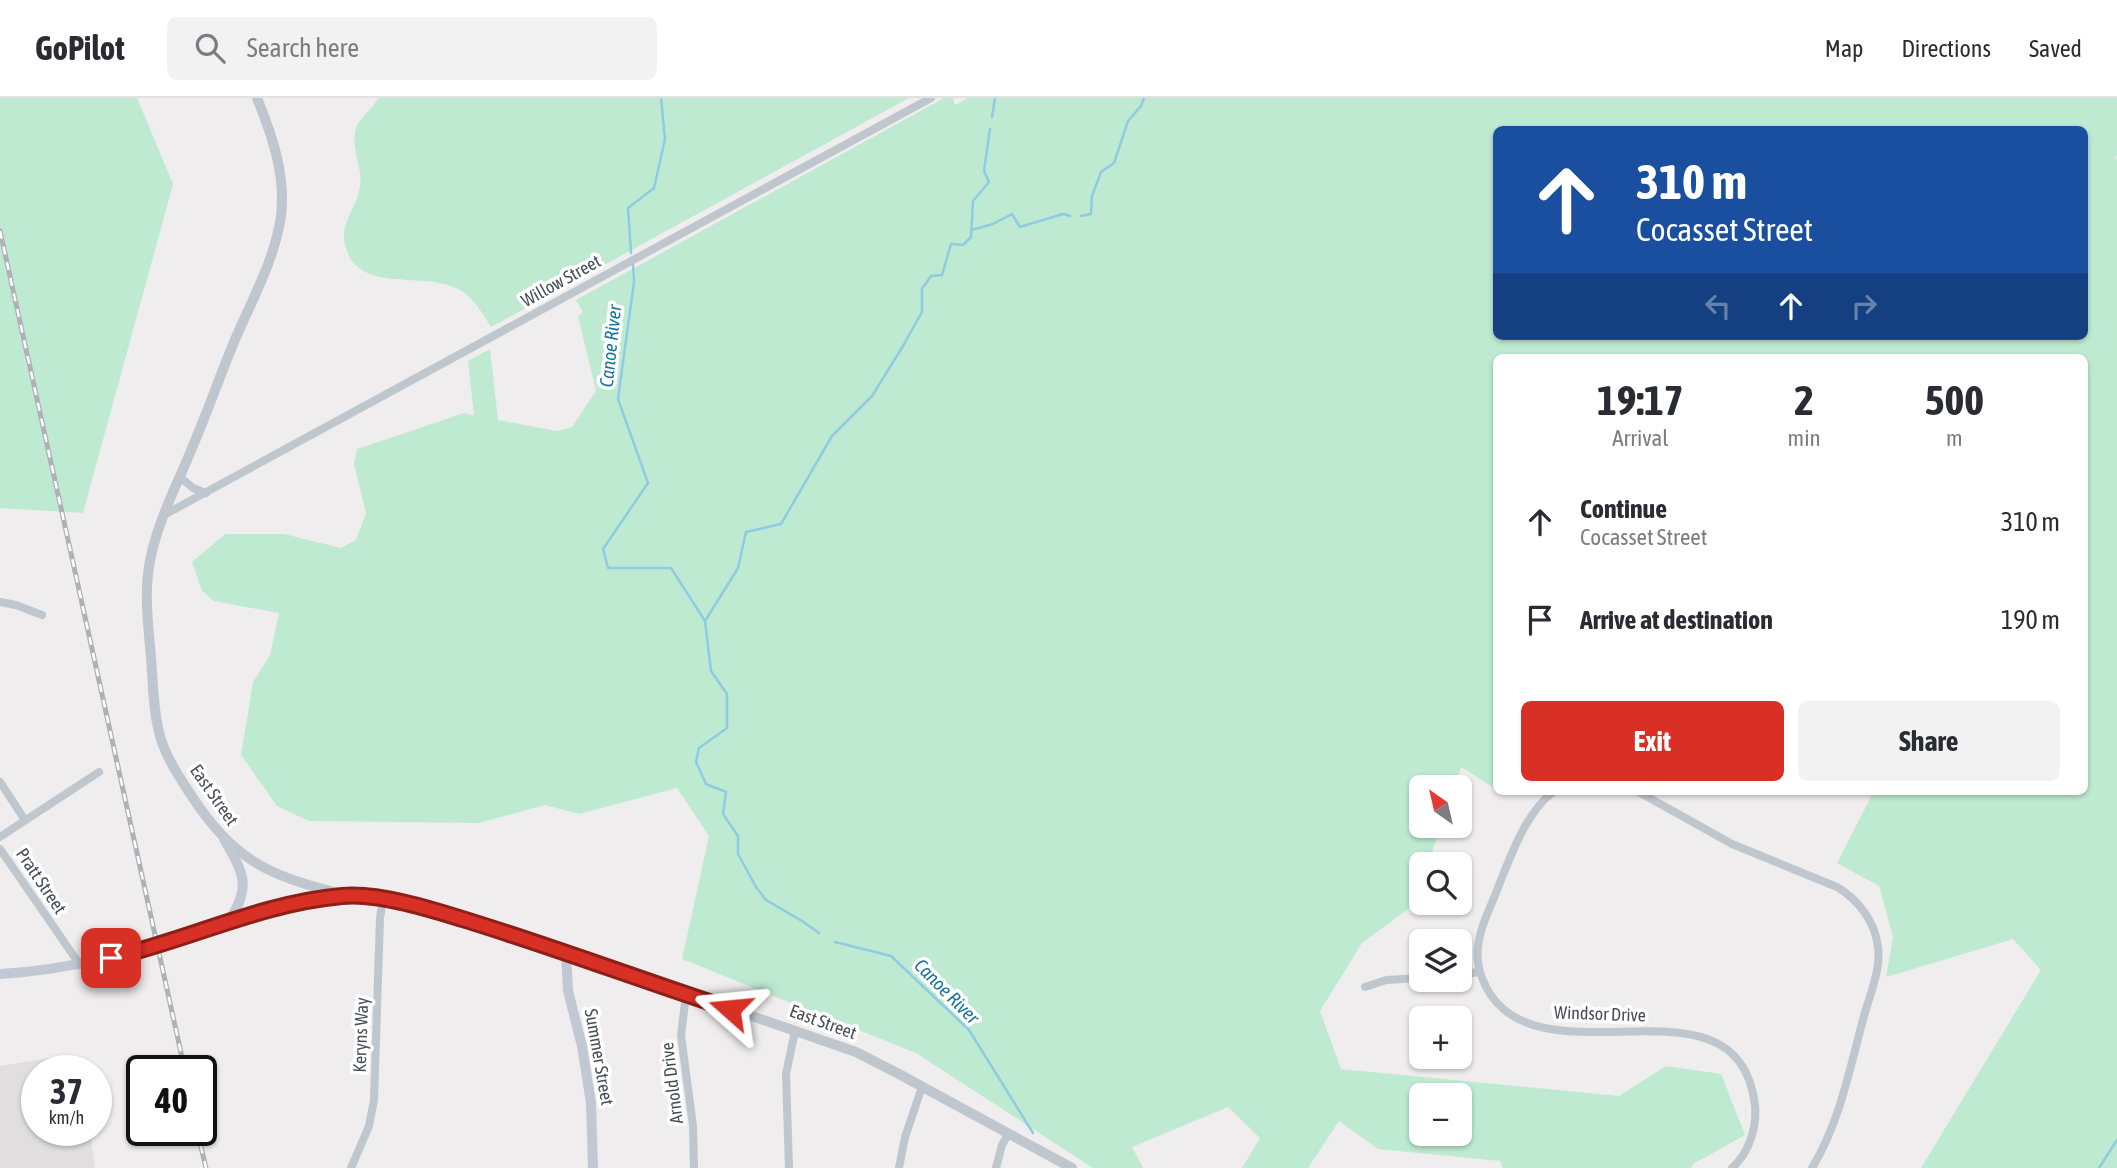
<!DOCTYPE html>
<html lang="en">
<head>
<meta charset="utf-8">
<style>
  body { margin:0; font-family:"Asap Condensed",sans-serif; background:#f2f2f3; color:#2b2b33; height:100vh; display:flex; flex-direction:column; font-size:26px; white-space:nowrap }
  * { box-sizing:border-box; margin:0 }
  p { font-size:23px; color:#7c7c81 }
  .icon { flex:none; width:38px; height:38px; fill:none; stroke:currentColor; stroke-width:2; stroke-linecap:round; stroke-linejoin:round }
  .map { position:relative; flex:1; overflow:hidden }
  .drawer { position:absolute; left:1493px; top:256px; width:595px; height:441px; display:flex; flex-direction:column; background:#fff; border-radius:10px; box-shadow:0 2px 5px #0004 }
  .drawer>* { flex:none }
  .hud { position:absolute; left:1493px; top:28px; width:595px; height:214px; border-radius:10px; box-shadow:0 2px 5px #0004; background:#1a4fa0; color:#fff; overflow:hidden }
  .needle { width:46px; rotate:326deg }
  .buttons { position:absolute; left:1409px; top:677px; display:grid; gap:14px }
  .buttons a { display:grid; place-items:center; width:63px; height:63px; border-radius:10px; background:#fff; box-shadow:0 2px 5px #0004; font-size:35px }
  .speed { position:absolute; left:21px; top:957px; display:flex; gap:14px; font-size:35px; font-weight:700; text-align:center }
  .speed>* { display:grid; place-content:center; width:91px; height:91px; border-radius:50%; background:#fff; box-shadow:0 2px 5px #0004; line-height:1 }
  .speed small { font-size:18px; font-weight:400 }
  .speed .limit { border:4px solid #111; border-radius:10px; background:#fff; color:#111 }
  .pin { position:absolute; display:grid; place-items:center; width:60px; height:60px; color:#fff; margin:-30px; border-radius:14px; box-shadow:0 4px 10px #0006 }
  .me { position:absolute; width:77px; margin:-38px; rotate:288deg; stroke-linejoin:round; filter:drop-shadow(0 0 5px #0008) }
  .turn { display:flex; align-items:center; gap:24px; height:147px; padding:0 28px; font-size:32px }
  .turn .icon { width:91px; height:91px; stroke-width:2.5 }
  .turn b { display:block; font-size:49px; line-height:60px }
  .lanes { display:flex; align-items:center; height:66px; padding:0 28px; background:#0003; justify-content:center; gap:35px; direction:ltr }
  .lanes .off { opacity:.35 }
  .eta { display:flex; justify-content:space-evenly; align-items:center; height:119px; text-align:center }
  .eta b { font-size:42px; font-weight:700; line-height:49px }
  .action { display:flex; gap:14px; margin-top:auto; padding:14px 28px }
  .action a { flex:1; height:80px; border-radius:10px; background:#d93025; color:#fff; font-size:28px; font-weight:700; line-height:80px; text-align:center }
  .action a+a { background:#f2f2f3; color:#2b2b33 }
  ul { padding:0; list-style:none }
  li { display:flex; align-items:center; gap:21px; height:98px; padding:0 28px }
  li div { flex:1 }
  li b { display:block; font-size:26px }
  li em { font-style:normal }
  header { display:flex; align-items:center; gap:42px; box-sizing:border-box; height:98px; padding:0 35px; background:#fff; border-bottom:2px solid #e1e1e2 }
  header strong { font-size:33px }
  nav { display:flex; gap:38px; margin-inline-start:auto; font-size:24px }
  .search { width:490px; height:63px; background:#f2f2f3; display:flex; align-items:center; gap:18px; box-sizing:border-box; padding:0 24px; border-radius:10px; color:#7c7c81; font-size:26px }
  .map>svg:first-child { display:block }
</style>
</head>
<body>
<header>
<strong>GoPilot</strong>
<div class="search"><svg class="icon" aria-label="search" viewBox="0 0 24 24"><circle cx="10" cy="10" r="6"/><path d="M15 15l6 6"/></svg>Search here</div>
<nav><a>Map</a><a>Directions</a><a>Saved</a></nav>
</header>
<div class="map">
<svg width="2117" height="1070" viewBox="0 0 2117 1070">
  <rect width="100%" height="100%" fill="#efeded"/>
  <!-- education -->
  <polygon fill="#e0dede" points="49,960 61,973 37,973 37,1032 90,1033 95,1070 0,1070 0,968"/>
  <!-- green -->
  <g fill="#beead2" fill-rule="evenodd">
    <polygon points="0,0 137,0 173,86 83,415 0,410"/>
    <path d="M 378,0 L 909,0 L 491,229 C 483,216 474,200 460,192 C 427,173 372,194 350,160 C 346,152 343,143 344,134 C 346,118 359,103 360,88 C 363,67 350,52 356,30 C 360,19 373,11 378,0 Z"/>
    <path d="M 944,0 L 953,0 L 955,7 L 968,0 L 2117,0 L 2117,57 L 2115,60 L 2117,61 L 2117,1070 L 1921,1070 L 2041,872 L 2013,841 L 1886,879 L 1893,839 L 1879,788 L 1837,765 L 1874,693 L 2084,693 L 2084,259 L 1496,259 L 1496,691 L 1461,669 L 1454,689 L 1421,690 L 1421,728 L 1441,728 L 1428,766 L 1421,766 L 1421,788 L 1415,806 L 1362,845 L 1320,913 L 1341,971 L 1619,998 L 1666,968 L 1721,976 L 1745,1037 L 1693,1066 L 1691,1070 L 1503,1070 L 1500,1063 L 1378,1051 L 1339,1023 L 1308,1070 L 1242,1070 L 1260,1040 L 1228,1009 L 1132,1049 L 1143,1070 L 1093,1070 L 916,955 L 682,861 L 709,738 L 677,690 L 579,716 L 545,707 L 478,725 L 309,723 L 277,708 L 241,657 L 253,584 L 270,557 L 279,515 L 214,503 L 202,493 L 192,464 L 225,436 L 284,436 L 341,450 L 356,442 L 366,415 L 354,366 L 357,351 L 464,315 L 474,317 L 468,263 L 490,251 L 498,322 L 557,333 L 572,329 L 596,293 L 578,218 L 583,214 L 576,202 ZM 1496,32 L 2084,32 L 2084,238 L 1496,238 ZM 1421,998 L 1460,998 L 1460,1036 L 1421,1036 Z"/>
  </g>
  <g fill="none" stroke-linecap="round" stroke-linejoin="round">
    <!-- stream -->
    <g stroke="#8fcbe3" stroke-width="2.5">
      <polyline points="992,19 995,0"/>
      <polyline points="1081,118 1091,116 1092,98 1101,74 1114,65 1128,23 1141,8 1144,0"/>
      <polyline points="972,132 993,126 1012,116 1020,129 1063,116 1070,118"/>
      <polyline points="631,155 628,110 654,90 665,41 661,0"/>
      <polyline points="633,166 634,184 618,301 648,385 603,451 608,470 671,470 705,523 711,573 727,596 727,630 699,650 696,664 706,686 726,694 723,716 738,738 738,756 756,789 766,802 802,823 819,835"/>
      <polyline points="705,523 738,470 746,434 781,426 832,338 872,298 903,248 922,214 922,191 931,178 942,177 951,146 963,147 971,139 973,103 989,84 984,73 990,31"/>
      <polyline points="835,844 891,858 969,932 1033,1035"/>
      <polyline points="2099,1070 2117,1042"/>
    </g>
    <!-- minor -->
    <g stroke="#bfc6ce" stroke-width="8">
      <polyline points="180,379 193,390 206,395"/>
      <polyline points="164,417 931,0"/>
      <polyline points="0,504 16,507 42,517"/>
      <polyline points="0,684 25,722"/>
      <path d="M 1555,693 C 1523,714 1506,772 1491,807 C 1478,836 1471,860 1486,889 C 1539,991 1738,866 1755,1007 C 1757,1030 1749,1055 1732,1070"/>
      <path d="M 1637,693 L 1732,746 L 1837,789 C 1859,802 1875,824 1878,849 C 1881,872 1870,896 1864,918 C 1850,969 1840,1024 1812,1070"/>
      <polyline points="0,739 99,674"/>
      <polyline points="0,751 80,867"/>
      <polyline points="1460,877 1478,874"/>
      <polyline points="1365,889 1386,882 1421,880"/>
      <polyline points="686,897 681,937 693,1028 694,1070"/>
      <polyline points="351,1070 369,1028 374,1002 380,820 383,802"/>
      <polyline points="789,1070 786,976 795,933"/>
      <polyline points="899,1070 905,1039 922,989"/>
      <polyline points="996,1070 1002,1047 1009,1035"/>
    </g>
    <!-- tertiary -->
    <g stroke="#bfc6ce" stroke-width="10">
      <path d="M 257,0 C 272,37 286,77 281,118 C 275,160 254,198 237,237 C 221,274 208,313 192,350 C 180,380 165,408 156,439 C 142,482 147,515 151,559 C 153,585 153,613 160,638 C 166,659 178,677 189,694 C 233,762 266,777 342,796"/>
      <polyline points="566,856 587,861 856,954 897,975 1072,1070"/>
    </g>
    <!-- secondary -->
    <g stroke="#c1c8d4" stroke-width="10">
      <path d="M 224,741 C 244,776 252,789 228,824"/>
      <path d="M 0,876 C 72,872 139,853 207,831 C 246,819 306,798 346,797 C 365,797 385,802 404,806 C 459,817 513,837 566,856 L 568,893 L 582,948 L 591,1005 L 593,1070"/>
    </g>
    <!-- rail casing -->
    <g stroke="#afb1b6" stroke-width="5">
      <g id="rail">
        <polyline points="0,133 185,973"/>
        <polyline points="197,1032 206,1070"/>
      </g>
    </g>
    <!-- rail -->
    <use href="#rail" stroke="#fff" stroke-width="2.5" stroke-dasharray="8" stroke-linecap="butt"/>
  </g>
  <g fill="none" stroke-linecap="round" stroke-linejoin="round">
    <!-- route casing -->
    <g stroke="#8d1f18" stroke-width="18">
      <path id="route" d="M 111,860 C 188,842 262,805 342,798 C 379,794 437,813 472,824 C 559,851 644,883 730,911"/>
    </g>
    <!-- route -->
    <use href="#route" stroke="#d93025" stroke-width="12"/>
  </g>
  <g text-anchor="middle" stroke-width="7" stroke-linejoin="round" paint-order="stroke">
    <!-- street labels -->
    <g font-size="18" fill="#474e58" stroke="#fff">
      <text transform="translate(561 183) rotate(-29)" y="6">Willow Street</text>
      <text transform="translate(214 697) rotate(55)" y="6">East Street</text>
      <text transform="translate(41 783) rotate(56)" y="6">Pratt Street</text>
      <text transform="translate(1600 916) rotate(2)" y="6">Windsor Drive</text>
      <text transform="translate(823 924) rotate(20)" y="6">East Street</text>
      <text transform="translate(361 937) rotate(-88)" y="6">Keryns Way</text>
      <text transform="translate(599 959) rotate(80)" y="6">Summer Street</text>
      <text transform="translate(672 985) rotate(-97)" y="6">Arnold Drive</text>
    </g>
    <!-- water labels -->
    <g font-size="19" font-style="italic" fill="#197499" stroke="#fff">
      <text transform="translate(610 248) rotate(-84)" y="7">Canoe River</text>
      <text transform="translate(947 893) rotate(45)" y="7">Canoe River</text>
    </g>
  </g>
</svg>
<div class="buttons">
<a><svg class="needle" viewBox="-14 -14 28 28"><path d="M0-13l5 13h-10z" fill="#e53935"/><path d="M0 13l5-13h-10z" fill="#7c7c81"/></svg></a>
<a><svg class="icon" aria-label="search" viewBox="0 0 24 24"><circle cx="10" cy="10" r="6"/><path d="M15 15l6 6"/></svg></a>
<a><svg class="icon" aria-label="layers" viewBox="0 0 24 24"><path d="M12 4l9 5-9 5-9-5zM3 14l9 5 9-5"/></svg></a>
<a>+</a>
<a>−</a>
</div>
<div class="speed"><div>37<small>km/h</small></div><div class="limit">40</div></div>
<div class="pin" style="left:111px;top:860px;background:#d93025"><svg class="icon" aria-label="arrive" viewBox="0 0 24 24"><path d="M6 21V4h12l-3 4 3 4H6"/></svg></div>
<svg class="me" style="left:730px;top:911px" viewBox="-20 -20 40 40"><path d="M0-17L14 15 0 8-14 15z" fill="#d93025" stroke="#fff" stroke-width="4"/></svg>
<div class="hud">
<div class="turn"><svg class="icon" aria-label="ahead" viewBox="0 0 24 24"><path d="M12 20V5M6 11l6-6 6 6"/></svg><div><b>310 m</b>Cocasset Street</div></div>
<div class="lanes"><svg class="icon off" aria-label="left" viewBox="0 0 24 24"><path d="M17 20v-9H6M10 6l-5 5 5 5"/></svg><svg class="icon" aria-label="ahead" viewBox="0 0 24 24"><path d="M12 20V5M6 11l6-6 6 6"/></svg><svg class="icon off" aria-label="right" viewBox="0 0 24 24"><path d="M7 20v-9h11M14 6l5 5-5 5"/></svg></div>
</div>
<section class="drawer">
<div class="eta">
<div><b>19:17</b><p>Arrival</p></div>
<div><b>2</b><p>min</p></div>
<div><b>500</b><p>m</p></div>
</div>
<ul>
<li><svg class="icon" aria-label="ahead" viewBox="0 0 24 24"><path d="M12 20V5M6 11l6-6 6 6"/></svg><div><b>Continue</b><p>Cocasset Street</p></div><em>310 m</em></li>
<li><svg class="icon" aria-label="arrive" viewBox="0 0 24 24"><path d="M6 21V4h12l-3 4 3 4H6"/></svg><div><b>Arrive at destination</b></div><em>190 m</em></li>
</ul>
<div class="action"><a>Exit</a><a>Share</a></div>
</section>
</div>
</body>
</html>
